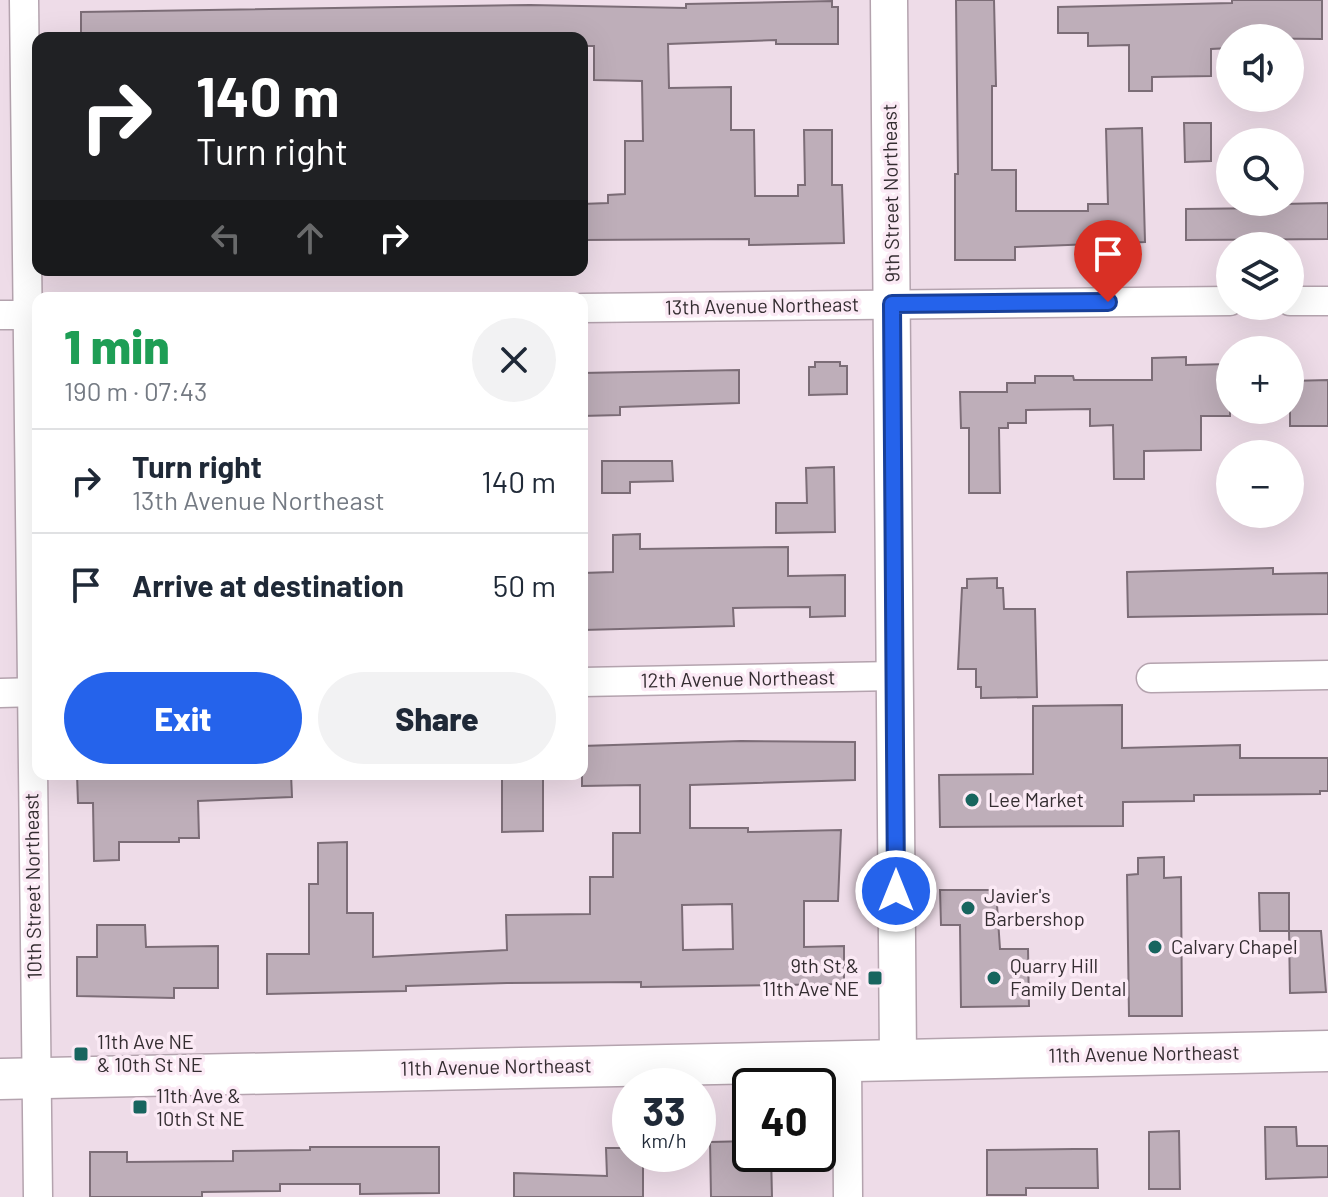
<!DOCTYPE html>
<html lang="en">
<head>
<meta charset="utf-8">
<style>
  body { margin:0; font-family:Barlow,sans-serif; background:#f2f2f3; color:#1f2937; height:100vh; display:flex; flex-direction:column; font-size:30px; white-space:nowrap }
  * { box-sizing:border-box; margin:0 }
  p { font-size:26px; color:#747a83 }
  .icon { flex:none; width:44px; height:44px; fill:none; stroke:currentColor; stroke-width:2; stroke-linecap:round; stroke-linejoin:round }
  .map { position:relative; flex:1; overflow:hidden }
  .drawer { position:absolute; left:32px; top:292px; width:556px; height:488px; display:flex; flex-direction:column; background:#fff; border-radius:16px; box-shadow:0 8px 32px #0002 }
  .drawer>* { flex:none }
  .banner { position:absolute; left:32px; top:32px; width:556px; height:244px; border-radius:16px; box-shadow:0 8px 32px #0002; background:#202124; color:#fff; overflow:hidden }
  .tools { position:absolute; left:1216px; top:24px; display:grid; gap:16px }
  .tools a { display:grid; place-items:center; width:88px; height:88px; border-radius:50%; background:#fff; box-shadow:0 8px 32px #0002; font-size:40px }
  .speed { position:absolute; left:612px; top:1068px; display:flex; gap:16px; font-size:40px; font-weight:700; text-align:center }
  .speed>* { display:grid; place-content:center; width:104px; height:104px; border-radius:50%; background:#fff; box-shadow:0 8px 32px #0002; line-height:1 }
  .speed small { font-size:20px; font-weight:400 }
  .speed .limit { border:4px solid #111; border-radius:12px; background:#fff; color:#111 }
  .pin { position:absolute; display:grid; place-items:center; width:68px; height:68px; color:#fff; margin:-82px -34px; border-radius:50% 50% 50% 0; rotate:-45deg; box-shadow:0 0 8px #0007 }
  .pin .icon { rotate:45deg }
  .me { position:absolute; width:88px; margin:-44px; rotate:0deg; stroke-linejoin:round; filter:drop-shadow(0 0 6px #0008) }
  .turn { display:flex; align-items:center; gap:28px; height:168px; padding:0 32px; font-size:36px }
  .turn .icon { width:104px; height:104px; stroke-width:2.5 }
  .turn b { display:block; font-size:56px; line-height:68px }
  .lanes { display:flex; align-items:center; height:76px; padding:0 32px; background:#0003; justify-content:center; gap:40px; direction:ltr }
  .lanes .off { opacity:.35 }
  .round { display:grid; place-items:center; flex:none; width:84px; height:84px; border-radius:42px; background:#f2f2f3 }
  .headline { display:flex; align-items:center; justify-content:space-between; height:136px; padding:0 32px }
  h1 { font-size:48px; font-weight:800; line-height:60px; color:#1e9e55 }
  .primary-button { display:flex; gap:16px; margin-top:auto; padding:16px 32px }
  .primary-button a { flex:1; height:92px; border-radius:48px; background:#2563eb; color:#fff; font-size:32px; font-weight:800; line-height:92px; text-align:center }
  .primary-button a+a { background:#f2f2f3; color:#1f2937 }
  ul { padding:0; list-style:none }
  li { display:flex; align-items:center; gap:24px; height:104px; padding:0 32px; border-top:2px solid #e0e1e3 }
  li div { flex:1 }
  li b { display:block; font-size:30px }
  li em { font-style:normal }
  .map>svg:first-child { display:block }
</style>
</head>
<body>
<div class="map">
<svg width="1328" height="1197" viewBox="0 0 1328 1197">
  <rect width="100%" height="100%" fill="#eedce8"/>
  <!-- building -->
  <g fill="#beaeb9" stroke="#7c6d77" stroke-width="2" fill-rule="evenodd">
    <polygon points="956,0 994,0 996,86 992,86 992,170 1016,170 1016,211 1088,211 1088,204 1108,204 1106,129 1142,128 1145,242 1015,247 1015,260 955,260 955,174 958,174"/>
    <polygon points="1232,0 1322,0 1322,39 1230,38 1230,48 1211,49 1211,76 1152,77 1152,91 1129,91 1129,45 1088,46 1088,33 1058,33 1058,7 1232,3"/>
    <polygon points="832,1 832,7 838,7 838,44 776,44 776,40 668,44 669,88 731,87 731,130 754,130 755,196 798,196 798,185 805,185 804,130 832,130 832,185 842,185 844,243 749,245 749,239 582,240 582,204 608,203 608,195 625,194 625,141 643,141 642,81 594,80 594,46 582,46 582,38 81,38 81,12 530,5 686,8 686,4"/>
    <polygon points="1184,123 1211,123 1211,161 1185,162"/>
    <polygon points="1328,203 1328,239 1186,240 1186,209 1283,208 1283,204"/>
    <polygon points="1186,357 1186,365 1230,364 1230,416 1201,416 1201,450 1144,451 1144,479 1114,479 1113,425 1090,426 1090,409 1026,410 1026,423 1008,423 1008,428 999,428 1000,493 969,493 969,428 961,428 960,392 1007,392 1007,383 1035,383 1035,376 1073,376 1074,380 1152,380 1152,358"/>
    <polygon points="815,362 840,362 840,366 847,366 847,394 809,395 809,367 815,367"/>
    <polygon points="739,370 739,403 620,407 620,415 582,416 582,373"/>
    <polygon points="1328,380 1328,426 1290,426 1290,381"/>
    <polygon points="602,461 672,461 673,481 630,482 630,493 602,493"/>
    <polygon points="834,467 835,532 776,533 776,503 807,503 806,468"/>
    <polygon points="640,534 640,549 788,547 788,576 845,575 845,616 810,617 810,607 733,608 734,626 583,630 583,573 613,572 613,535"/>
    <polygon points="1273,568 1273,574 1328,573 1328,614 1128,617 1127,572"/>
    <polygon points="997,578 997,588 1003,588 1004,609 1035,609 1037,697 981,698 981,687 976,687 976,669 958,669 962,588 967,588 967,579"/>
    <polygon points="1122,705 1122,748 1240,745 1240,758 1328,758 1328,791 1320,791 1320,794 1194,795 1194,801 1123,802 1123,826 940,827 939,775 1033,774 1033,706"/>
    <path d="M 741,741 L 855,742 L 855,780 L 690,785 L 690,828 L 748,828 L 748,832 L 841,830 L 838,901 L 804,901 L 804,947 L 844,946 L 844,984 L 641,987 L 641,982 L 507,983 L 406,986 L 406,991 L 267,994 L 267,954 L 309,954 L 309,884 L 318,884 L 318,843 L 347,842 L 347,913 L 373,913 L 373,957 L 507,950 L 506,915 L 590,914 L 590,877 L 613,877 L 613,833 L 640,833 L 640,785 L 582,786 L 582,746 ZM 732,904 L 733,949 L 683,950 L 682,905 Z"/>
    <polygon points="77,774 291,774 292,797 198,801 199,838 179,838 179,842 119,842 119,860 94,861 93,803 78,803"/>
    <polygon points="502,774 543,774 543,831 502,832"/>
    <polygon points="1164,857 1164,878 1181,877 1182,1016 1129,1016 1127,875 1138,874 1138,858"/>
    <polygon points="940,890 996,890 1000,949 1028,949 1029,1006 961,1007 960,925 941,925"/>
    <polygon points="1259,893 1289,893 1289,931 1260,931"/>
    <polygon points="97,925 145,925 146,947 218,946 218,988 174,988 174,998 77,996 77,957 97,957"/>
    <polygon points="1289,931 1321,931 1326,992 1290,993"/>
    <polygon points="1265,1127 1296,1127 1297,1146 1328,1146 1328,1177 1266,1179"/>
    <polygon points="1179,1131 1180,1189 1149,1189 1149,1132"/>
    <polygon points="750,1141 750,1154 771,1154 772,1197 711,1197 710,1142"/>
    <polygon points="310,1147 439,1147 439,1193 360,1194 360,1184 280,1184 280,1191 202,1192 202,1197 90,1197 90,1152 127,1152 127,1162 233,1161 233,1151 310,1150"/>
    <polygon points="606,1148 630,1148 630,1154 643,1154 643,1197 514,1197 514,1173 607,1176"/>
    <polygon points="1074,1149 1097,1149 1098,1188 1026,1188 1026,1195 987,1195 987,1150"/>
  </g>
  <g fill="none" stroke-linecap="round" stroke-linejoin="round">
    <!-- minor casing -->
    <g stroke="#b4a3ae" stroke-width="31">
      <g id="minor">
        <polyline points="24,0 38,1197"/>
        <polyline points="1290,301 1328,301"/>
        <polyline points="582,308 1230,301"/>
        <polyline points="0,315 38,315"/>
        <polyline points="1151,678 1328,675"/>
        <polyline points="582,682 895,676"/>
        <polyline points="0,693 38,692"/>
        <polyline points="847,1059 848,1197"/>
      </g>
    </g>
    <!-- tertiary casing -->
    <g stroke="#b4a3ae" stroke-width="39">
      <polyline id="tertiary" points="889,0 898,1058"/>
    </g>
    <!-- secondary casing -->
    <g stroke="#b4a3ae" stroke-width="43">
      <polyline id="secondary" points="0,1079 1328,1051"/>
    </g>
    <!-- minor -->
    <use href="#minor" stroke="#fff" stroke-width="28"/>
    <!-- tertiary -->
    <use href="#tertiary" stroke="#fff" stroke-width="36"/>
    <!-- secondary -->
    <use href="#secondary" stroke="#fff" stroke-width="40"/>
  </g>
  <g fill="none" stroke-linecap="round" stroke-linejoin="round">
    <!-- route casing -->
    <g stroke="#184099" stroke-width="20">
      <polyline id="route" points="896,891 892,304 1108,302"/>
    </g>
    <!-- route -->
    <use href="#route" stroke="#2563eb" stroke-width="14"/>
  </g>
  <!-- markers -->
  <g fill="#18655f" stroke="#fbeaf5" stroke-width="3">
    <circle cx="972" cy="800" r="8"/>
    <circle cx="968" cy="908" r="8"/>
    <circle cx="1155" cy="947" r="8"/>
    <rect x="867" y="970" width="16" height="16" rx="4"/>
    <circle cx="994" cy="978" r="8"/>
    <rect x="73" y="1046" width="16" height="16" rx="4"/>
    <rect x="132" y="1099" width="16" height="16" rx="4"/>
  </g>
  <g text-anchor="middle" stroke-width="7" stroke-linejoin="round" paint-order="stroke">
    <!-- street labels -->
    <g font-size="20" fill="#342d31" stroke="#fbeaf5">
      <text transform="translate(891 193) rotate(-91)" y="7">9th Street Northeast</text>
      <text transform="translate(762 306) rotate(-1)" y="7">13th Avenue Northeast</text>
      <text transform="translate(738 679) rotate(-1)" y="7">12th Avenue Northeast</text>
      <text transform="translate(33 886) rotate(-91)" y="7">10th Street Northeast</text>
      <text transform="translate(1144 1054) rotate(-1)" y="7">11th Avenue Northeast</text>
      <text transform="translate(496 1067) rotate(-1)" y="7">11th Avenue Northeast</text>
    </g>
    <!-- poi labels -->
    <g font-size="20" fill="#342d31" stroke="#fbeaf5" text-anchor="start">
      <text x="988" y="807">Lee Market</text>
      <text x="984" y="903">Javier's<tspan x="984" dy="23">Barbershop</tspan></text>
      <text x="1171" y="954">Calvary Chapel</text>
      <text x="859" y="973" text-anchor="end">9th St &amp;<tspan x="859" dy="23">11th Ave NE</tspan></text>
      <text x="1010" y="973">Quarry Hill<tspan x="1010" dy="23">Family Dental</tspan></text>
      <text x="97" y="1049">11th Ave NE<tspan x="97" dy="23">&amp; 10th St NE</tspan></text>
      <text x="156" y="1103">11th Ave &amp;<tspan x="156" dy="23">10th St NE</tspan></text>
    </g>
  </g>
</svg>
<div class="tools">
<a><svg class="icon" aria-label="sound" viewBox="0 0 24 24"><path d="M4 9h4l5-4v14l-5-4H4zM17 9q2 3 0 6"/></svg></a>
<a><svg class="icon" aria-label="search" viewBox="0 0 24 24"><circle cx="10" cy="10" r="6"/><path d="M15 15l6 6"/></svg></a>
<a><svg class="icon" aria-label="layers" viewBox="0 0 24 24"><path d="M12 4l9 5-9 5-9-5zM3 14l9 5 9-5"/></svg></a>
<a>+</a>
<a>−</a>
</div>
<div class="speed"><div>33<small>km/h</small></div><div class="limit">40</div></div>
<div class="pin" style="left:1108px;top:302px;background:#d93025"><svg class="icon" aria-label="arrive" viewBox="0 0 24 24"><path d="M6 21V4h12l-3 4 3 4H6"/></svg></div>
<svg class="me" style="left:896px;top:891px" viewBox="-20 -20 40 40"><circle r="17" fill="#2563eb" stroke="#fff" stroke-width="3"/><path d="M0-11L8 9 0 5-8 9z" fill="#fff"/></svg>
<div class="banner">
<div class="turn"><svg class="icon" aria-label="right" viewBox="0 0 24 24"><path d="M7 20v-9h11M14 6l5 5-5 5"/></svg><div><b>140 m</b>Turn right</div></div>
<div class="lanes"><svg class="icon off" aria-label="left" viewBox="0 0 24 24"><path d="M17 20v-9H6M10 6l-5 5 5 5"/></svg><svg class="icon off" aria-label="ahead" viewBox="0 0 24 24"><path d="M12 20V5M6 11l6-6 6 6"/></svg><svg class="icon" aria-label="right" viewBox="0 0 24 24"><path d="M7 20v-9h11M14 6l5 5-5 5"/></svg></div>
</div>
<section class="drawer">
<div class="headline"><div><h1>1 min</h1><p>190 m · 07:43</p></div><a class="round"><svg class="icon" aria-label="close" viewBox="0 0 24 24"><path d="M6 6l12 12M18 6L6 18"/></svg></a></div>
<ul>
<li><svg class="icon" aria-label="right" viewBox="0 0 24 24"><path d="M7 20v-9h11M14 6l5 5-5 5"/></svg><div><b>Turn right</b><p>13th Avenue Northeast</p></div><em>140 m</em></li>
<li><svg class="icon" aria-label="arrive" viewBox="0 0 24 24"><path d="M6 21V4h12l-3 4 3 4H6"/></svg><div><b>Arrive at destination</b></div><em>50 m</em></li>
</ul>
<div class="primary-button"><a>Exit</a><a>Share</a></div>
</section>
</div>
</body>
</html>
